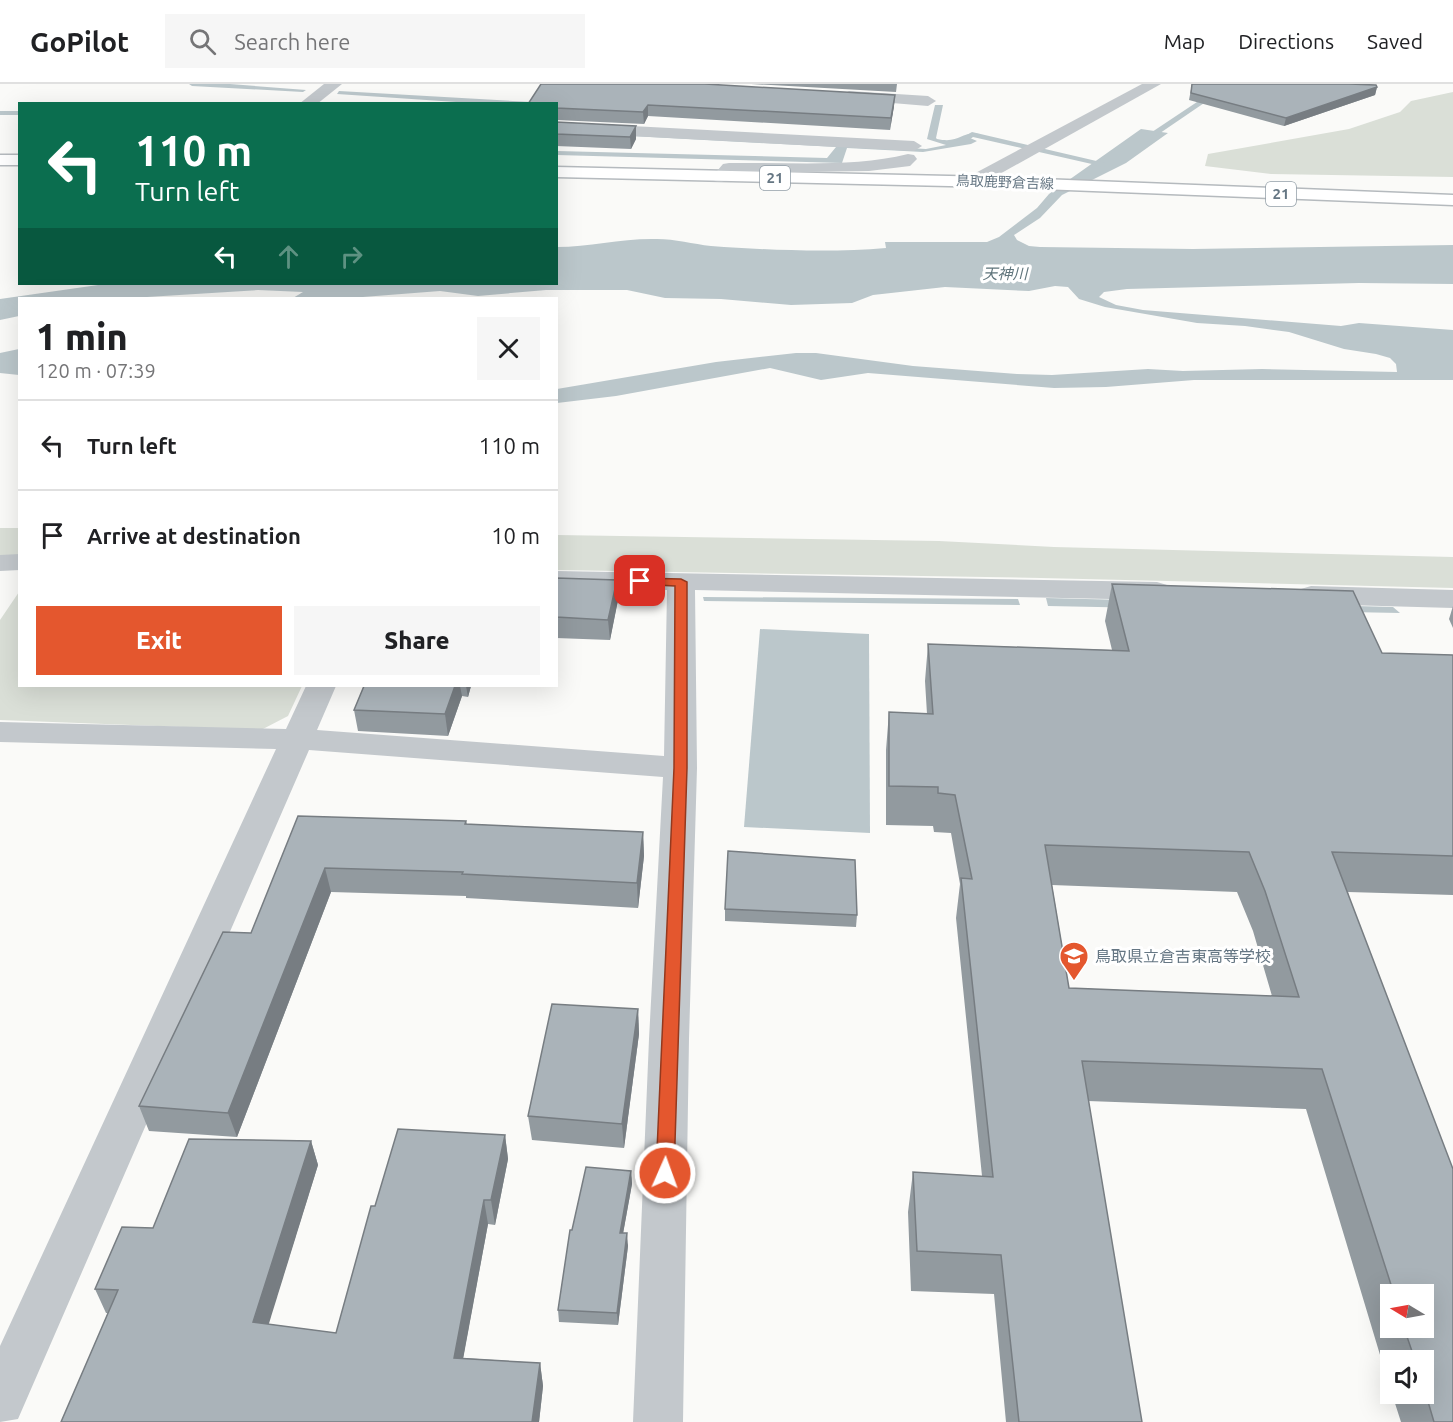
<!DOCTYPE html>
<html lang="en">
<head>
<meta charset="utf-8">
<style>
  body { margin:0; font-family:Ubuntu,"Noto Sans JP",sans-serif; background:#f6f6f6; color:#202124; height:100vh; display:flex; flex-direction:column; font-size:22px; white-space:nowrap }
  * { box-sizing:border-box; margin:0 }
  p { font-size:20px; color:#757577 }
  .icon { flex:none; width:33px; height:33px; fill:none; stroke:currentColor; stroke-width:2; stroke-linecap:round; stroke-linejoin:round }
  .map { position:relative; flex:1; overflow:hidden }
  .details { position:absolute; left:18px; top:213px; width:540px; height:390px; display:flex; flex-direction:column; background:#fff; border-radius:0px; box-shadow:0 6px 24px #0002 }
  .details>* { flex:none }
  .hud { position:absolute; left:18px; top:18px; width:540px; height:183px; border-radius:0px; box-shadow:0 6px 24px #0002; background:#0b6e4f; color:#fff; overflow:hidden }
  .needle { width:39px; rotate:280deg }
  .buttons { position:absolute; left:1380px; top:1200px; display:grid; gap:12px }
  .buttons a { display:grid; place-items:center; width:54px; height:54px; border-radius:0px; background:#fff; box-shadow:0 6px 24px #0002; font-size:30px }
  .pin { position:absolute; display:grid; place-items:center; width:51px; height:51px; color:#fff; margin:-26px; border-radius:12px; box-shadow:0 3px 9px #0006 }
  .me { position:absolute; width:66px; margin:-33px; rotate:2deg; stroke-linejoin:round; filter:drop-shadow(0 0 4px #0008) }
  .turn { display:flex; align-items:center; gap:21px; height:126px; padding:0 18px; font-size:27px }
  .turn .icon { width:78px; height:78px; stroke-width:2.5 }
  .turn b { display:block; font-size:42px; line-height:51px }
  .lanes { display:flex; align-items:center; height:57px; padding:0 18px; background:#0003; justify-content:center; gap:30px; direction:ltr }
  .lanes .off { opacity:.35 }
  .round { display:grid; place-items:center; flex:none; width:63px; height:63px; border-radius:0px; background:#f6f6f6 }
  .summary { display:flex; align-items:center; justify-content:space-between; height:102px; padding:0 18px }
  h1 { font-size:36px; font-weight:800; line-height:45px }
  .action { display:flex; gap:12px; margin-top:auto; padding:12px 18px }
  .action a { flex:1; height:69px; border-radius:0px; background:#e4572e; color:#fff; font-size:24px; font-weight:800; line-height:69px; text-align:center }
  .action a+a { background:#f6f6f6; color:#202124 }
  ul { padding:0; list-style:none }
  li { display:flex; align-items:center; gap:18px; height:90px; padding:0 18px; border-top:2px solid #e0e0e0 }
  li div { flex:1 }
  li b { display:block; font-size:22px }
  li em { font-style:normal }
  header { display:flex; align-items:center; gap:36px; box-sizing:border-box; height:84px; padding:0 30px; background:#fff; border-bottom:2px solid #e0e0e0 }
  header strong { font-size:28px }
  nav { display:flex; gap:33px; margin-inline-start:auto; font-size:21px }
  .search { width:420px; height:54px; background:#f6f6f6; display:flex; align-items:center; gap:15px; box-sizing:border-box; padding:0 21px; border-radius:0px; color:#757577; font-size:22px }
  .map>svg:first-child { display:block }
</style>
</head>
<body>
<header>
<strong>GoPilot</strong>
<div class="search"><svg class="icon" aria-label="search" viewBox="0 0 24 24"><circle cx="10" cy="10" r="6"/><path d="M15 15l6 6"/></svg>Search here</div>
<nav><a>Map</a><a>Directions</a><a>Saved</a></nav>
</header>
<div class="map">
<svg width="1453" height="1338" viewBox="0 0 1453 1338">
  <rect width="100%" height="100%" fill="#fafaf8"/>
  <!-- green -->
  <g fill="#dadfd7">
    <polygon points="1453,8 1453,93 1271,90 1205,82 1208,70 1349,45 1400,28 1411,17"/>
    <rect x="0" y="444" width="19" height="28"/>
    <polygon points="557,451 939,457 1054,463 1453,473 1453,504 1041,494 557,486"/>
    <polygon points="19,508 20,602 302,602 288,632 261,646 0,636 0,536"/>
  </g>
  <!-- water -->
  <g fill="#bbc7cb">
    <path d="M 935,21 L 943,21 L 936,54 L 937,55 C 960,60 961,47 979,50 L 970,54 L 977,57 L 971,60 L 923,68 L 847,64 L 842,79 L 557,71 L 557,67 L 827,74 L 836,63 L 557,48 L 556,44 L 926,65 L 946,61 L 927,55 Z"/>
    <path d="M 1141,45 L 1168,49 L 1126,79 L 1062,111 L 1040,134 L 1014,151 L 1017,156 L 1029,162 L 1040,163 L 1193,165 L 1453,161 L 1453,200 L 1359,199 L 1127,205 L 1104,208 L 1099,213 L 1116,221 L 1143,226 L 1341,242 L 1359,239 L 1453,246 L 1453,296 L 1194,296 L 1106,303 L 1054,304 L 868,289 L 821,296 L 770,284 L 616,312 L 557,319 L 557,305 L 716,278 L 796,269 L 816,269 L 913,282 L 1017,290 L 1052,291 L 1148,285 L 1183,287 L 1262,285 L 1397,288 L 1396,280 L 1390,274 L 1376,270 L 1344,265 L 1289,248 L 1245,242 L 1197,239 L 1105,223 L 1079,215 L 1068,203 L 1055,202 L 1029,207 L 945,203 L 873,211 L 852,219 L 791,221 L 721,215 L 665,214 L 627,206 L 546,206 L 478,212 L 440,207 L 350,214 L 293,214 L 303,208 L 258,206 L 131,214 L 20,214 L 19,232 L 0,236 L 0,215 L 105,200 L 556,200 L 557,163 C 590,163 623,154 657,155 C 675,155 693,160 711,162 C 767,166 830,169 886,164 L 885,158 L 987,158 L 999,153 L 1037,124 L 1049,110 Z"/>
    <polygon points="19,265 19,291 0,289 0,269"/>
    <polygon points="703,513 1018,515 1020,521 704,517"/>
    <polygon points="1046,514 1393,523 1400,529 1048,522"/>
    <polygon points="760,545 869,550 870,749 744,743"/>
  </g>
  <g fill="none" stroke-linecap="round" stroke-linejoin="round">
    <!-- stream -->
    <g fill="#bbc7cb" fill-rule="evenodd">
      <polygon points="189,0 230,0 306,6 303,8 192,2"/>
      <polygon points="1224,0 1232,0 1144,60 1137,58"/>
      <polygon points="339,7 532,18 535,20 486,20 337,10"/>
      <rect x="0" y="27" width="20" height="4"/>
      <polygon points="972,48 1105,79 1109,81 1105,83 973,53 962,61 956,61 956,57"/>
    </g>
    <!-- major casing -->
    <g stroke="#b5babe" stroke-width="3">
      <g id="major">
        <rect x="0" y="71" width="20" height="10"/>
        <polygon points="556,83 993,93 1453,111 1453,121 993,103 556,93"/>
      </g>
    </g>
    <!-- minor -->
    <g fill="#c3c8cc" fill-rule="evenodd">
      <polygon points="324,0 342,0 317,20 299,20"/>
      <polygon points="1142,0 1161,0 980,101 968,101 965,97 968,93"/>
      <polygon points="849,7 928,12 936,17 928,22 844,15 841,12"/>
      <polygon points="556,38 914,57 922,62 914,67 556,48"/>
      <path d="M 908,70 L 914,71 L 917,75 L 910,82 L 869,87 L 734,89 C 728,96 724,99 715,97 L 712,93 L 723,80 L 729,79 C 787,78 852,84 908,70 Z"/>
      <polygon points="20,470 20,486 0,487 0,471"/>
      <polygon points="556,487 1157,498 1167,501 1171,507 1167,513 1157,516 695,506 697,684 689,955 683,1338 633,1338 649,955 663,693 309,666 18,1335 0,1338 0,1262 276,665 0,658 0,638 286,645 306,602 336,602 317,646 664,672 667,506 556,504"/>
      <polygon points="1311,502 1453,506 1453,524 1311,520 1301,517 1297,511 1301,505"/>
    </g>
    <!-- major -->
    <use href="#major" fill="#fff" fill-rule="evenodd"/>
  </g>
  <!-- wall -->
  <g fill="#929a9f" fill-rule="evenodd">
    <polygon points="751,0 897,0 896,8"/>
    <polygon points="1192,0 1377,3 1375,11 1284,42 1189,16"/>
    <polygon points="556,20 894,22 890,46 648,32 644,40 556,36"/>
    <polygon points="556,38 636,42 636,55 631,65 556,62"/>
    <polygon points="556,494 618,516 610,556 556,554"/>
    <path d="M 1112,500 L 1382,569 L 1453,571 L 1453,811 L 1348,808 L 1453,1338 L 1401,1338 L 1392,1310 L 1424,1310 L 1424,1276 L 1390,1276 L 1390,1304 L 1306,1025 L 1088,1017 L 1142,1338 L 1006,1338 L 994,1210 L 911,1207 L 908,1128 L 913,1088 L 982,1092 L 956,834 L 960,800 L 951,749 L 934,748 L 933,742 L 886,741 L 886,666 L 889,628 L 927,630 L 925,597 L 928,560 L 1112,566 L 1105,537 ZM 1052,801 L 1237,808 L 1253,847 L 1272,912 L 1069,904 ZM 1390,1210 L 1424,1210 L 1424,1244 L 1390,1244 Z"/>
    <polygon points="1453,522 1453,544 1449,535"/>
    <polygon points="364,602 471,602 468,613 462,612 448,652 358,647 354,626"/>
    <polygon points="298,732 466,737 467,740 643,748 644,772 638,824 466,814 466,812 331,808 237,1053 149,1047 139,1022 251,849"/>
    <polygon points="725,825 857,831 856,843 725,837"/>
    <polygon points="638,925 639,950 624,1064 532,1056 528,1032"/>
    <polygon points="505,1051 508,1075 495,1141 488,1140 463,1274 540,1279 543,1302 539,1338 61,1338 108,1229 106,1229 95,1205 311,1057 318,1081 268,1240 336,1249 375,1122"/>
    <polygon points="631,1087 632,1100 623,1149 628,1162 618,1241 559,1238 558,1226"/>
  </g>
  <!-- shaded-wall -->
  <g fill="#777d82">
    <polygon points="1377,3 1375,11 1284,42 1286,34"/>
    <polygon points="895,11 894,22 890,46 891,34"/>
    <polygon points="648,21 648,32 644,40 643,28"/>
    <polygon points="636,42 636,55 631,65 630,53"/>
    <polygon points="617,496 618,516 610,556 608,536"/>
    <polygon points="455,602 460,602 462,612 448,652 445,630"/>
    <polygon points="466,602 471,602 468,613"/>
    <polygon points="643,748 644,772 638,824 637,799"/>
    <polygon points="325,784 331,808 237,1053 228,1029"/>
    <polygon points="638,925 639,950 624,1064 622,1040"/>
    <polygon points="505,1051 508,1075 495,1141 491,1116"/>
    <polygon points="311,1057 318,1081 262,1262 253,1238"/>
    <polygon points="631,1087 632,1100 621,1161 620,1149"/>
    <polygon points="484,1116 488,1140 459,1297 454,1274"/>
    <polygon points="627,1149 628,1162 618,1241 617,1229"/>
    <polygon points="540,1279 543,1302 539,1338 532,1338"/>
  </g>
  <!-- building -->
  <g fill="#aab3b9" stroke="#777d82" stroke-width="1.5" fill-rule="evenodd">
    <polygon points="541,0 705,0 895,11 891,34 648,21 643,28 556,24 556,20 528,20"/>
    <polygon points="1192,0 1349,0 1376,1 1377,3 1286,34 1191,9"/>
    <polygon points="556,38 636,42 630,53 556,50"/>
    <polygon points="556,494 617,496 608,536 556,533"/>
    <path d="M 1112,500 L 1353,507 L 1382,569 L 1453,571 L 1453,772 L 1332,768 L 1453,1085 L 1453,1338 L 1434,1338 L 1424,1304 L 1424,1276 L 1415,1276 L 1404,1244 L 1424,1244 L 1424,1210 L 1394,1210 L 1322,985 L 1082,977 L 1142,1338 L 1019,1338 L 1001,1171 L 917,1167 L 913,1088 L 993,1093 L 961,794 L 972,795 L 955,711 L 938,709 L 938,703 L 889,702 L 889,628 L 933,630 L 928,560 L 1129,567 ZM 1045,761 L 1249,768 L 1265,807 L 1299,913 L 1069,904 Z"/>
    <polygon points="364,602 455,602 445,630 354,626"/>
    <polygon points="298,732 466,737 465,740 643,748 637,799 462,790 463,788 325,784 228,1029 139,1022 223,848 251,849"/>
    <polygon points="728,767 855,776 857,831 725,825"/>
    <polygon points="552,920 638,925 622,1040 528,1032"/>
    <polygon points="398,1045 505,1051 491,1116 484,1116 454,1274 540,1279 532,1338 61,1338 118,1206 95,1205 122,1143 153,1144 189,1055 311,1057 253,1238 336,1249 371,1122 375,1122"/>
    <polygon points="586,1083 631,1087 620,1149 627,1149 617,1229 558,1226 570,1146 572,1146"/>
  </g>
  <!-- route -->
  <polygon fill="#e4572e" stroke="#94391e" stroke-width="1.5" points="640,494 681,495 687,498 687,684 674,1089 671,1095 665,1097 658,1095 656,1089 674,684 675,502 636,500 634,497"/>
  <!-- icons -->
  <defs>
    <g id="school-pin" transform="scale(1.5)"><path d="M0 17L-7.5 6A9.5 9.5 0 1 1 7.5 6Z" fill="#e4572e" stroke="#fff"/><path d="M0-5L7-2L0 1L-7-2ZM-4 1L0 2.5L4 1V4Q0 6-4 4Z" fill="#fff"/></g>
  </defs>
  <g fill-rule="evenodd">
    <use href="#school-pin" x="1074" y="872"/>
  </g>
  <g text-anchor="middle" stroke-width="6" stroke-linejoin="round" paint-order="stroke">
    <!-- far-street labels -->
    <g font-size="14" fill="#657683" stroke="#fff">
      <text transform="translate(1005 98) rotate(2)" y="5">鳥取鹿野倉吉線</text>
    </g>
    <!-- shield labels -->
    <g fill="#fff" stroke="#939fa8" stroke-width="1.5">
      <rect x="760" y="82" width="30" height="24" rx="4.5"/>
      <rect x="1266" y="98" width="30" height="24" rx="4.5"/>
    </g>
    <g font-size="15" font-weight="bold" fill="#657683">
      <text x="775" y="99">21</text>
      <text x="1281" y="115">21</text>
    </g>
    <!-- far-water labels -->
    <g font-size="15" font-style="italic" fill="#60757c" stroke="#fff">
      <text x="1005" y="195">天神川</text>
    </g>
    <!-- poi labels -->
    <g font-size="16" fill="#657683" stroke="#fff" text-anchor="start">
      <text x="1095" y="878">鳥取県立倉吉東高等学校</text>
    </g>
  </g>
</svg>
<div class="buttons">
<a><svg class="needle" viewBox="-14 -14 28 28"><path d="M0-13l5 13h-10z" fill="#e53935"/><path d="M0 13l5-13h-10z" fill="#757577"/></svg></a>
<a><svg class="icon" aria-label="sound" viewBox="0 0 24 24"><path d="M4 9h4l5-4v14l-5-4H4zM17 9q2 3 0 6"/></svg></a>
</div>
<div class="pin" style="left:640px;top:497px;background:#d93025"><svg class="icon" aria-label="arrive" viewBox="0 0 24 24"><path d="M6 21V4h12l-3 4 3 4H6"/></svg></div>
<svg class="me" style="left:665px;top:1089px" viewBox="-20 -20 40 40"><circle r="17" fill="#e4572e" stroke="#fff" stroke-width="3"/><path d="M0-11L8 9 0 5-8 9z" fill="#fff"/></svg>
<div class="hud">
<div class="turn"><svg class="icon" aria-label="left" viewBox="0 0 24 24"><path d="M17 20v-9H6M10 6l-5 5 5 5"/></svg><div><b>110 m</b>Turn left</div></div>
<div class="lanes"><svg class="icon" aria-label="left" viewBox="0 0 24 24"><path d="M17 20v-9H6M10 6l-5 5 5 5"/></svg><svg class="icon off" aria-label="ahead" viewBox="0 0 24 24"><path d="M12 20V5M6 11l6-6 6 6"/></svg><svg class="icon off" aria-label="right" viewBox="0 0 24 24"><path d="M7 20v-9h11M14 6l5 5-5 5"/></svg></div>
</div>
<section class="details">
<div class="summary"><div><h1>1 min</h1><p>120 m · 07:39</p></div><a class="round"><svg class="icon" aria-label="close" viewBox="0 0 24 24"><path d="M6 6l12 12M18 6L6 18"/></svg></a></div>
<ul>
<li><svg class="icon" aria-label="left" viewBox="0 0 24 24"><path d="M17 20v-9H6M10 6l-5 5 5 5"/></svg><div><b>Turn left</b></div><em>110 m</em></li>
<li><svg class="icon" aria-label="arrive" viewBox="0 0 24 24"><path d="M6 21V4h12l-3 4 3 4H6"/></svg><div><b>Arrive at destination</b></div><em>10 m</em></li>
</ul>
<div class="action"><a>Exit</a><a>Share</a></div>
</section>
</div>
</body>
</html>
